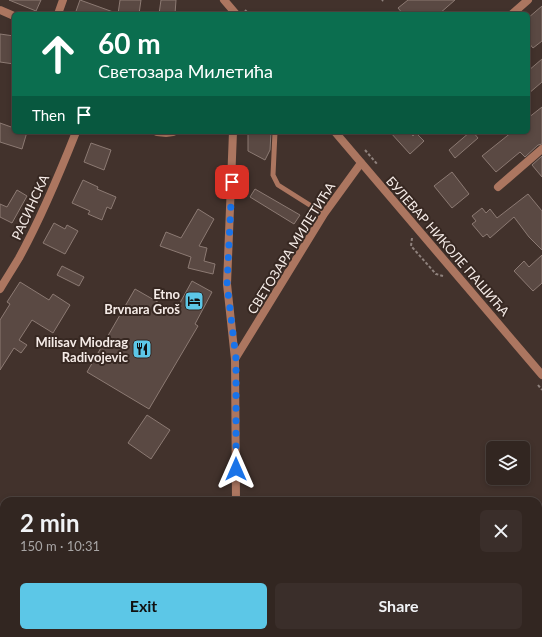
<!DOCTYPE html>
<html lang="en">
<head>
<meta charset="utf-8">
<style>
  body { margin:0; font-family:Lato,sans-serif; background:#3a2e2a; color:#f1f3f6; height:100vh; display:flex; flex-direction:column; font-size:15px; white-space:nowrap }
  * { box-sizing:border-box; margin:0 }
  p { font-size:13px; color:#a8a5a5 }
  .icon { flex:none; width:22px; height:22px; fill:none; stroke:currentColor; stroke-width:2; stroke-linecap:round; stroke-linejoin:round }
  .map { position:relative; flex:1; overflow:hidden }
  .panel { position:absolute; left:0px; top:497px; width:542px; height:140px; display:flex; flex-direction:column; background:#322621; border-radius:12px 12px 0 0; box-shadow:0 2px 6px #0003,0 0 0 1px #4d433f }
  .panel>* { flex:none }
  .banner { position:absolute; left:12px; top:12px; width:518px; height:122px; border-radius:6px; box-shadow:0 2px 6px #0003,0 0 0 1px #4d433f; background:#0b6e4f; color:#fff; overflow:hidden }
  .tools { position:absolute; left:486px; top:441px; display:grid; gap:8px }
  .tools a { display:grid; place-items:center; width:44px; height:44px; border-radius:6px; background:#322621; box-shadow:0 2px 6px #0003,0 0 0 1px #4d433f; font-size:20px }
  .pin { position:absolute; display:grid; place-items:center; width:34px; height:34px; color:#fff; margin:-17px; border-radius:8px; box-shadow:0 2px 6px #0006 }
  .me { position:absolute; width:44px; margin:-22px; rotate:0deg; stroke-linejoin:round; filter:drop-shadow(0 0 3px #0008) }
  .turn { display:flex; align-items:center; gap:14px; height:84px; padding:0 20px; font-size:18px }
  .turn .icon { width:52px; height:52px; stroke-width:2.5 }
  .turn b { display:block; font-size:28px; line-height:34px }
  .then { display:flex; align-items:center; height:38px; padding:0 20px; background:#0003; gap:8px; font-size:15px }
  .round { display:grid; place-items:center; flex:none; width:42px; height:42px; border-radius:6px; background:#3a2e2a }
  .summary { display:flex; align-items:center; justify-content:space-between; height:68px; padding:0 20px }
  h1 { font-size:24px; font-weight:700; line-height:30px }
  .primary-button { display:flex; gap:8px; margin-top:auto; padding:8px 20px }
  .primary-button a { flex:1; height:46px; border-radius:6px; background:#5cc7e7; color:#111; font-size:16px; font-weight:700; line-height:46px; text-align:center }
  .primary-button a+a { background:#3a2e2a; color:#f1f3f6 }
  .map>svg:first-child { display:block }
</style>
</head>
<body>
<div class="map">
<svg width="542" height="637" viewBox="0 0 542 637">
  <rect width="100%" height="100%" fill="#42322c"/>
  <!-- forest -->
  <polygon fill="#974c2d" points="488,633 524,633 527,637 491,637"/>
  <!-- building -->
  <g fill="#5a4943" stroke="#8c7a73">
    <polygon points="9,0 41,0 36,11"/>
    <polygon points="80,0 116,13 116,14 75,14"/>
    <polygon points="120,0 141,0 139,14 118,14"/>
    <polygon points="161,0 176,0 175,14 159,14"/>
    <polygon points="408,0 455,0 439,14 403,14 398,8"/>
    <polygon points="542,6 542,41 533,48 528,42 528,18"/>
    <polygon points="0,34 14,36 14,64 0,62"/>
    <polygon points="542,59 542,82 528,94 528,71"/>
    <polygon points="542,107 542,144 538,145 525,157 520,152 496,172 482,156 512,132 528,132 528,118"/>
    <polygon points="0,123 14,128 14,132 27,132 22,149 0,142"/>
    <polygon points="248,132 271,132 270,150 265,160 248,151"/>
    <polygon points="390,132 409,132 413,136 416,133 424,141 410,154"/>
    <polygon points="470,132 473,132 478,138 455,158 449,150"/>
    <polygon points="91,143 111,150 104,170 84,162"/>
    <polygon points="542,156 542,177 532,165"/>
    <polygon points="452,172 469,194 452,208 434,186"/>
    <polygon points="83,180 98,187 97,189 116,197 111,209 107,207 102,220 88,214 90,211 72,203"/>
    <polygon points="255,189 300,215 294,224 250,197"/>
    <polygon points="17,190 27,196 12,223 0,217 0,204 7,207"/>
    <polygon points="528,194 542,211 542,250 529,237 514,217 490,238 487,234 483,237 472,224 476,221 472,216 482,208 486,213 490,209 497,218"/>
    <polygon points="198,209 214,219 199,246 207,248 204,261 215,264 213,274 188,268 191,257 160,246 166,232 181,238"/>
    <polygon points="54,223 65,229 67,225 78,231 65,254 43,243"/>
    <polygon points="542,255 542,283 533,291 514,271 524,261 529,267"/>
    <polygon points="62,266 84,277 79,286 57,275"/>
    <polygon points="192,281 212,292 195,324 198,326 149,409 87,372 135,289 175,312"/>
    <polygon points="20,282 49,300 53,294 70,305 53,333 32,320 19,340 27,345 21,353 14,348 0,370 0,320 10,304 7,302"/>
    <polygon points="147,415 170,430 151,459 128,443"/>
  </g>
  <g fill="none" stroke-linecap="round" stroke-linejoin="round">
    <!-- path -->
    <g stroke="#8f827d" stroke-width="2" stroke-dasharray="3 2" stroke-linecap="butt">
      <polyline points="382,1 383,0"/>
      <polyline points="245,10 249,14"/>
      <polyline points="365,150 378,165"/>
      <polyline points="412,238 411,246 436,274 443,276"/>
      <polyline points="538,385 542,390"/>
    </g>
    <!-- service -->
    <polyline stroke="#ac7660" stroke-width="5" points="275,132 273,175 278,185 324,214"/>
    <!-- minor -->
    <g stroke="#ac7660" stroke-width="8">
      <polyline points="0,10 14,16"/>
      <polyline points="58,14 63,0"/>
      <polyline points="512,14 528,0"/>
      <polyline points="157,132 166,133 173,132"/>
      <polyline points="233,132 227,284 235,359 324,214 361,163"/>
      <polyline points="498,187 542,149"/>
      <path d="M 0,289 C 6,279 13,268 19,258 C 41,218 59,175 76,132"/>
      <polyline points="235,359 236,501"/>
      <polyline points="237,633 237,637"/>
    </g>
    <!-- tertiary -->
    <g stroke="#ac7660" stroke-width="8">
      <polyline points="224,0 236,14"/>
      <polyline points="335,132 542,375"/>
    </g>
  </g>
  <g fill="none" stroke-linecap="round" stroke-linejoin="round">
    <!-- route -->
    <polyline stroke="#1a73e8" stroke-width="7" stroke-dasharray="0 12.6" points="232,182 227,284 236,359 236,469"/>
  </g>
  <!-- icons -->
  <defs>
    <g id="hotel-square" transform="scale(1)"><rect x="-9" y="-9" width="18" height="18" rx="4" fill="#5cc7e7" stroke="#372822"/><path d="M-6-4.5h1.5V1H6V5H4.5V3h-9V5H-6ZM-4 0a1.8 1.8 0 1 1 3.6 0ZM.5 0V-2.5h3Q6-2.5 6 0Z" fill="#111"/></g>
    <g id="restaurant-square" transform="scale(1)"><rect x="-9" y="-9" width="18" height="18" rx="4" fill="#5cc7e7" stroke="#372822"/><path d="M-5-6h1v4h1v-4h1v4h1v-4h1v5L-1.5 .5V6h-2V.5L-5-1ZM5-6V6H3V1.5H1.5Q1.5-4 5-6Z" fill="#111"/></g>
  </defs>
  <g fill-rule="evenodd">
    <use href="#hotel-square" x="194" y="301"/>
    <use href="#restaurant-square" x="142" y="349"/>
  </g>
  <g text-anchor="middle" stroke-width="4" stroke-linejoin="round" paint-order="stroke">
    <!-- street labels -->
    <g font-size="13" fill="#f5ebe7" stroke="#372822">
      <text transform="translate(30 207) rotate(-65)" y="5">РАСИНСКА</text>
      <text transform="translate(448 246) rotate(49)" y="5">БУЛЕВАР НИКОЛЕ ПАШИЋА</text>
      <text transform="translate(291 248) rotate(-58)" y="5">СВЕТОЗАРА МИЛЕТИЋА</text>
    </g>
    <!-- poi labels -->
    <g font-size="13" font-weight="bold" fill="#f5ebe7" stroke="#372822" text-anchor="end">
      <text x="180" y="299">Etno<tspan x="180" dy="15">Brvnara Groš</tspan></text>
      <text x="128" y="347">Milisav Miodrag<tspan x="128" dy="15">Radivojevic</tspan></text>
    </g>
  </g>
</svg>
<div class="tools">
<a><svg class="icon" aria-label="layers" viewBox="0 0 24 24"><path d="M12 4l9 5-9 5-9-5zM3 14l9 5 9-5"/></svg></a>
</div>
<div class="pin" style="left:232px;top:182px;background:#d93025"><svg class="icon" aria-label="arrive" viewBox="0 0 24 24"><path d="M6 21V4h12l-3 4 3 4H6"/></svg></div>
<svg class="me" style="left:236px;top:469px" viewBox="-20 -20 40 40"><path d="M0-17L14 15 0 8-14 15z" fill="#1a73e8" stroke="#fff" stroke-width="4"/></svg>
<div class="banner">
<div class="turn"><svg class="icon" aria-label="ahead" viewBox="0 0 24 24"><path d="M12 20V5M6 11l6-6 6 6"/></svg><div><b>60 m</b>Светозара Милетића</div></div>
<div class="then">Then<svg class="icon" aria-label="arrive" viewBox="0 0 24 24"><path d="M6 21V4h12l-3 4 3 4H6"/></svg></div>
</div>
<section class="panel">
<div class="summary"><div><h1>2 min</h1><p>150 m · 10:31</p></div><a class="round"><svg class="icon" aria-label="close" viewBox="0 0 24 24"><path d="M6 6l12 12M18 6L6 18"/></svg></a></div>
<div class="primary-button"><a>Exit</a><a>Share</a></div>
</section>
</div>
</body>
</html>
